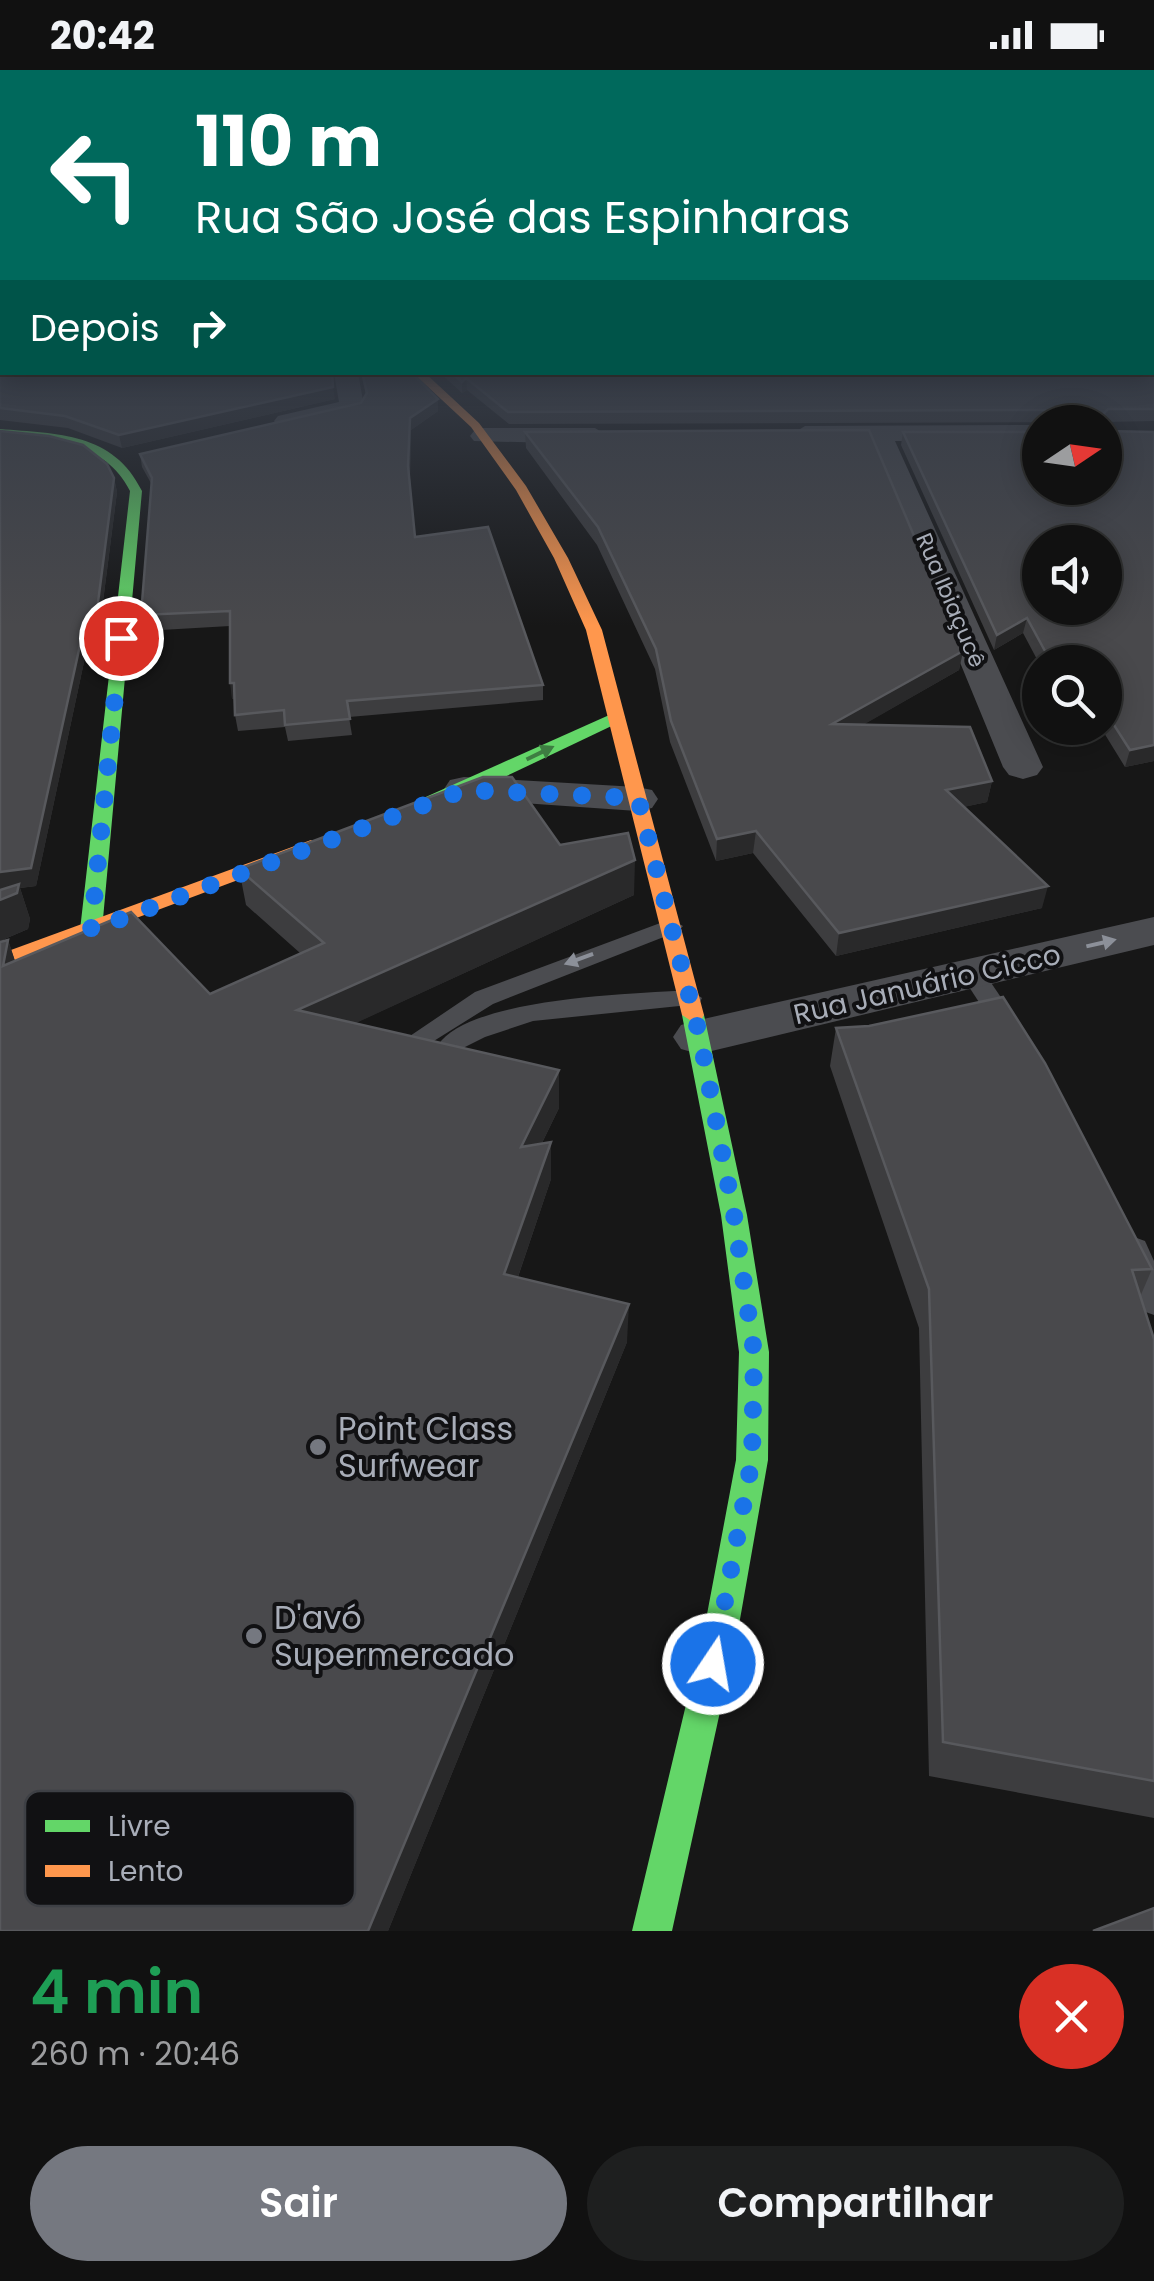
<!DOCTYPE html>
<html lang="pt">
<head>
<meta charset="utf-8">
<style>
  body { margin:0; font-family:Poppins,sans-serif; background:#1e1f1f; color:#f1f3f6; height:100vh; display:flex; flex-direction:column; font-size:38px; white-space:nowrap }
  * { box-sizing:border-box; margin:0 }
  p { font-size:32px; color:#9c9d9f }
  .icon { flex:none; width:55px; height:55px; fill:none; stroke:currentColor; stroke-width:2; stroke-linecap:round; stroke-linejoin:round }
  .map { position:relative; height:1861px; overflow:hidden }
  .drawer { display:flex; flex-direction:column; background:#111; flex:1 }
  .drawer>* { flex:none }
  .top-card { position:absolute; left:0px; top:0px; width:1155px; height:305px; box-shadow:0 5px 25px #0003,0 0 0 2px #303131; background:#00695c; color:#fff; overflow:hidden }
  .needle { width:65px; rotate:77deg }
  .fabs { position:absolute; left:1022px; top:335px; display:grid; gap:20px }
  .fabs a { display:grid; place-items:center; width:100px; height:100px; border-radius:50%; background:#111; box-shadow:0 5px 25px #0003,0 0 0 2px #303131; font-size:50px }
  .pin { position:absolute; display:grid; place-items:center; width:85px; height:85px; color:#fff; margin:-42px; border:5px solid #fff; border-radius:50%; box-shadow:0 2px 10px #0007 }
  .me { position:absolute; width:110px; margin:-55px; rotate:12deg; stroke-linejoin:round; filter:drop-shadow(0 0 8px #0008) }
  .turn { display:flex; align-items:center; gap:35px; height:210px; padding:0 30px; font-size:45px }
  .turn .icon { width:130px; height:130px; stroke-width:2.5 }
  .turn b { display:block; font-size:70px; line-height:85px }
  .then { display:flex; align-items:center; height:95px; padding:0 30px; background:#0003; gap:20px; font-size:38px }
  .round { display:grid; place-items:center; flex:none; width:105px; height:105px; border-radius:52px; background:#1e1f1f }
  .headline { display:flex; align-items:center; justify-content:space-between; height:170px; padding:0 30px }
  h1 { font-size:60px; font-weight:600; line-height:75px; color:#1e9e55 }
  .action { display:flex; gap:20px; margin-top:auto; padding:20px 30px }
  .action a { flex:1; height:115px; border-radius:60px; background:#757880; color:#fff; font-size:40px; font-weight:600; line-height:115px; text-align:center }
  .action a+a { background:#1e1f1f; color:#f1f3f6 }
  .status { display:flex; justify-content:space-between; align-items:center; height:70px; padding:0 50px; background:#111; direction:ltr }
  .status svg { height:28px; fill:currentColor }
  .map>svg:first-child { display:block }
</style>
</head>
<body>
<div class="status"><b>20:42</b><svg viewBox="0 0 49 12"><path d="M0 12V9h3v3zM5 12V6h3v6zM10 12V3h3v9zM15 12V0h3v12zM26 1h20v11H26zM47 4h2v5h-2z"/></svg></div>
<div class="map">
<svg width="1154" height="1861" viewBox="0 0 1154 1861">
  <rect width="100%" height="100%" fill="#171717"/>
  <g fill="none" stroke-linecap="round" stroke-linejoin="round">
    <!-- lane -->
    <g fill="#4b4c50" fill-rule="evenodd">
      <polygon points="671,849 683,856 679,861 493,934 429,974 411,974 407,968 475,922"/>
      <polygon points="972,895 981,898 1017,951 1021,957 1017,963 999,963 960,903"/>
      <path d="M 690,920 L 702,928 L 699,934 L 533,951 L 485,967 L 451,984 L 438,975 C 470,927 635,924 690,920 Z"/>
      <polygon points="1134,1167 1145,1171 1154,1191 1154,1245 1143,1241 1119,1179 1123,1171"/>
    </g>
    <!-- street -->
    <g fill="#4b4c50" fill-rule="evenodd">
      <polygon points="334,303 358,303 364,336 361,341 287,359 278,356 274,351 278,346 339,332"/>
      <polygon points="1040,355 1040,371 895,371 1043,697 1037,705 1023,709 1009,705 1003,697 869,371 805,372 792,364 805,356"/>
      <polygon points="483,358 595,358 608,366 595,374 474,371 470,366 474,361"/>
      <polygon points="464,707 637,717 652,720 658,729 652,738 637,741 450,728 444,719 450,710"/>
      <polygon points="1154,847 1154,875 699,984 681,979 673,967 681,955 699,950"/>
    </g>
    <!-- fast -->
    <g fill="#63d668" fill-rule="evenodd">
      <path d="M 0,359 C 58,364 113,362 142,421 L 102,860 L 91,866 L 80,860 L 130,421 C 105,370 50,371 0,365 Z"/>
      <polygon points="616,642 625,647 622,651 471,723 419,740 410,734"/>
      <polygon points="693,938 704,945 747,1145 769,1282 768,1390 739,1555 672,1861 632,1861 705,1555 736,1390 739,1282 721,1145 682,945"/>
    </g>
    <!-- slow -->
    <g fill="#ff974d" fill-rule="evenodd">
      <polygon points="412,302 424,302 479,353 526,416 568,488 602,560 704,945 701,950 693,952 682,945 586,560 554,488 516,420 471,357"/>
      <polygon points="311,770 321,776 318,780 0,899 0,884"/>
    </g>
  </g>
  <!-- wall -->
  <g fill="#3d3d3f">
    <polygon points="0,296 335,329 122,378 68,358 0,350"/>
    <polygon points="1154,296 1154,351 1105,352 509,354 467,320 462,323 439,302 1152,302"/>
    <polygon points="361,302 411,302 438,329 438,341 411,360 410,408 415,467 543,615 543,630 349,647 352,665 288,671 285,657 238,661 235,645 235,629 232,629 230,556 144,561 141,545 152,415 142,397 140,384 361,333 366,325"/>
    <polygon points="1105,361 1154,362 1154,691 1125,697 1101,658 1105,658 1105,592 1040,592 1040,595 1023,563 994,580 901,375 903,362"/>
    <polygon points="525,362 963,581 959,600 864,654 992,711 987,732 963,737 1042,838 836,886 753,783 716,791 670,672 655,599 597,475 526,378"/>
    <polygon points="114,408 117,422 99,563 90,564 36,816 20,818 30,849 28,859 0,871"/>
    <polygon points="560,775 634,825 355,953 559,1000 559,1038 542,1073 551,1109 518,1207 627,1272 388,1861 0,1861 8,870 15,891 210,924 300,883 246,835 239,799"/>
    <polygon points="836,958 1152,1199 1140,1227 1154,1269 1154,1748 929,1706 919,1258 830,996"/>
  </g>
  <!-- shaded-wall -->
  <g fill="#29292a">
    <polygon points="466,308 467,320 462,323 462,312"/>
    <polygon points="333,317 335,329 122,378 119,365"/>
    <polygon points="438,329 438,341 411,360 409,409 410,348"/>
    <polygon points="114,408 117,422 99,563 96,548"/>
    <polygon points="86,548 90,564 36,816 20,818 30,849 28,859 0,871 0,802"/>
    <polygon points="1027,548 1023,563 994,580 997,565"/>
    <polygon points="963,581 959,600 830,674 832,654"/>
    <polygon points="230,613 234,613 237,629 232,629"/>
    <polygon points="1154,675 1154,691 1125,697 1130,680"/>
    <polygon points="992,711 987,732 941,742 946,720"/>
    <polygon points="756,761 753,783 716,791 717,769"/>
    <polygon points="635,790 634,825 304,977 297,940"/>
    <polygon points="1048,816 1042,838 836,886 839,863"/>
    <polygon points="8,870 20,906 3,896"/>
    <polygon points="559,1000 559,1038 522,1114 521,1077"/>
    <polygon points="551,1072 551,1109 506,1242 504,1204"/>
    <polygon points="629,1234 627,1272 388,1861 368,1861"/>
  </g>
  <!-- building -->
  <g fill="#49494c" stroke="#58595d" stroke-width="2.5" fill-rule="evenodd">
    <polygon points="0,296 2,296 2,302 332,302 333,317 119,365 65,346 0,338"/>
    <polygon points="1152,296 1154,296 1154,339 1108,339 1104,343 1105,352 1046,352 1045,340 508,342 466,308 462,312 451,302 1152,302"/>
    <polygon points="362,302 411,302 438,329 410,348 408,396 415,467 488,457 543,615 347,631 350,649 285,655 284,640 235,645 234,613 230,613 230,541 141,545 152,408 140,384 361,333 367,323"/>
    <path d="M 1105,356 L 1105,361 L 1154,362 L 1154,675 L 1130,680 L 1105,641 L 1105,592 L 1051,592 L 1027,548 L 997,565 L 903,362 L 1040,362 L 1040,418 L 1105,418 ZM 1040,472 L 1105,472 L 1105,538 L 1040,538 Z"/>
    <polygon points="869,360 963,581 832,654 970,657 992,711 946,720 1048,816 839,863 756,761 717,769 671,651 656,579 598,457 525,362"/>
    <polygon points="0,361 49,366 83,375 107,394 114,408 96,548 86,548 31,798 0,802"/>
    <polygon points="483,707 512,707 560,775 628,763 635,790 297,940 559,1000 521,1077 551,1072 504,1204 629,1234 368,1861 0,1861 0,872 8,870 3,896 131,842 210,924 324,873 239,799"/>
    <polygon points="19,814 17,823 0,830 0,820"/>
    <polygon points="1003,927 1045,993 1152,1199 1132,1200 1154,1269 1154,1711 943,1672 929,1219 836,958 869,956"/>
    <polygon points="1154,1838 1154,1861 1093,1861"/>
  </g>
  <!-- one-way arrows -->
  <defs><path id="oneway-solid" d="M-6-.8H1V-3.2L6.5 0L1 3.2V.8H-6Z" transform="scale(2.5)"/></defs>
  <use fill="#3e7d42" href="#oneway-solid" transform="translate(540 683) rotate(-26)"/>
  <g fill="#8c9099">
    <use href="#oneway-solid" transform="translate(1101 873) rotate(-13)"/>
    <use href="#oneway-solid" transform="translate(579 889) rotate(160)"/>
  </g>
  <!-- sky -->
  <linearGradient id="sky" x2="0" y2="1"><stop stop-color="#0d0d0d"/><stop offset="0.53" stop-color="#363c47"/><stop offset="1" stop-color="#363c47" stop-opacity="0"/></linearGradient>
  <rect width="1154" height="556" fill="url(#sky)"/>
  <g fill="none" stroke-linecap="round" stroke-linejoin="round">
    <!-- route -->
    <polyline stroke="#1a73e8" stroke-width="18" stroke-dasharray="0 32.4" points="121,568 91,860 464,720 638,728 700,967 734,1145 754,1282 752,1390 713,1594"/>
  </g>
  <!-- markers -->
  <g fill="#757880" stroke="#111113" stroke-width="4">
    <circle cx="318" cy="1377" r="10"/>
    <circle cx="254" cy="1566" r="10"/>
  </g>
  <g text-anchor="middle" stroke-width="8" stroke-linejoin="round" paint-order="stroke">
    <!-- far-street labels -->
    <g font-size="22" fill="#a8adb8" stroke="#111113">
      <text transform="translate(951 530) rotate(67)" y="8">Rua Ibiaçucê</text>
    </g>
    <!-- street labels -->
    <g font-size="28" fill="#a8adb8" stroke="#111113">
      <text transform="translate(927 914) rotate(-13)" y="10">Rua Januário Cicco</text>
    </g>
    <!-- near-poi labels -->
    <g font-size="32" fill="#a8adb8" stroke="#111113" text-anchor="start">
      <text x="338" y="1370">Point Class<tspan x="338" dy="37">Surfwear</tspan></text>
      <text x="274" y="1559">D'avó<tspan x="274" dy="37">Supermercado</tspan></text>
    </g>
  </g>
  <!-- legend -->
  <rect x="25" y="1721" width="330" height="115" rx="15" fill="#111113" stroke="#3e4045" stroke-width="2.5"/>
  <rect x="45" y="1750" width="45" height="12" fill="#63d668"/>
  <rect x="45" y="1795" width="45" height="12" fill="#ff974d"/>
  <g font-size="28" fill="#a8adb8">
    <text x="108" y="1766">Livre</text>
    <text x="108" y="1811">Lento</text>
  </g>
</svg>
<div class="fabs">
<a><svg class="needle" viewBox="-14 -14 28 28"><path d="M0-13l5 13h-10z" fill="#e53935"/><path d="M0 13l5-13h-10z" fill="#9c9d9f"/></svg></a>
<a><svg class="icon" aria-label="sound" viewBox="0 0 24 24"><path d="M4 9h4l5-4v14l-5-4H4zM17 9q2 3 0 6"/></svg></a>
<a><svg class="icon" aria-label="search" viewBox="0 0 24 24"><circle cx="10" cy="10" r="6"/><path d="M15 15l6 6"/></svg></a>
</div>
<div class="pin" style="left:121px;top:568px;background:#d93025"><svg class="icon" aria-label="arrive" viewBox="0 0 24 24"><path d="M6 21V4h12l-3 4 3 4H6"/></svg></div>
<svg class="me" style="left:713px;top:1594px" viewBox="-20 -20 40 40"><circle r="17" fill="#1a73e8" stroke="#fff" stroke-width="3"/><path d="M0-11L8 9 0 5-8 9z" fill="#fff"/></svg>
<div class="top-card">
<div class="turn"><svg class="icon" aria-label="left" viewBox="0 0 24 24"><path d="M17 20v-9H6M10 6l-5 5 5 5"/></svg><div><b>110 m</b>Rua São José das Espinharas</div></div>
<div class="then">Depois<svg class="icon" aria-label="right" viewBox="0 0 24 24"><path d="M7 20v-9h11M14 6l5 5-5 5"/></svg></div>
</div>
</div>
<section class="drawer">
<div class="headline"><div><h1>4 min</h1><p>260 m · 20:46</p></div><a class="round" style="background:#d93025;color:#fff"><svg class="icon" aria-label="close" viewBox="0 0 24 24"><path d="M6 6l12 12M18 6L6 18"/></svg></a></div>
<div class="action"><a>Sair</a><a>Compartilhar</a></div>
</section>
</body>
</html>
